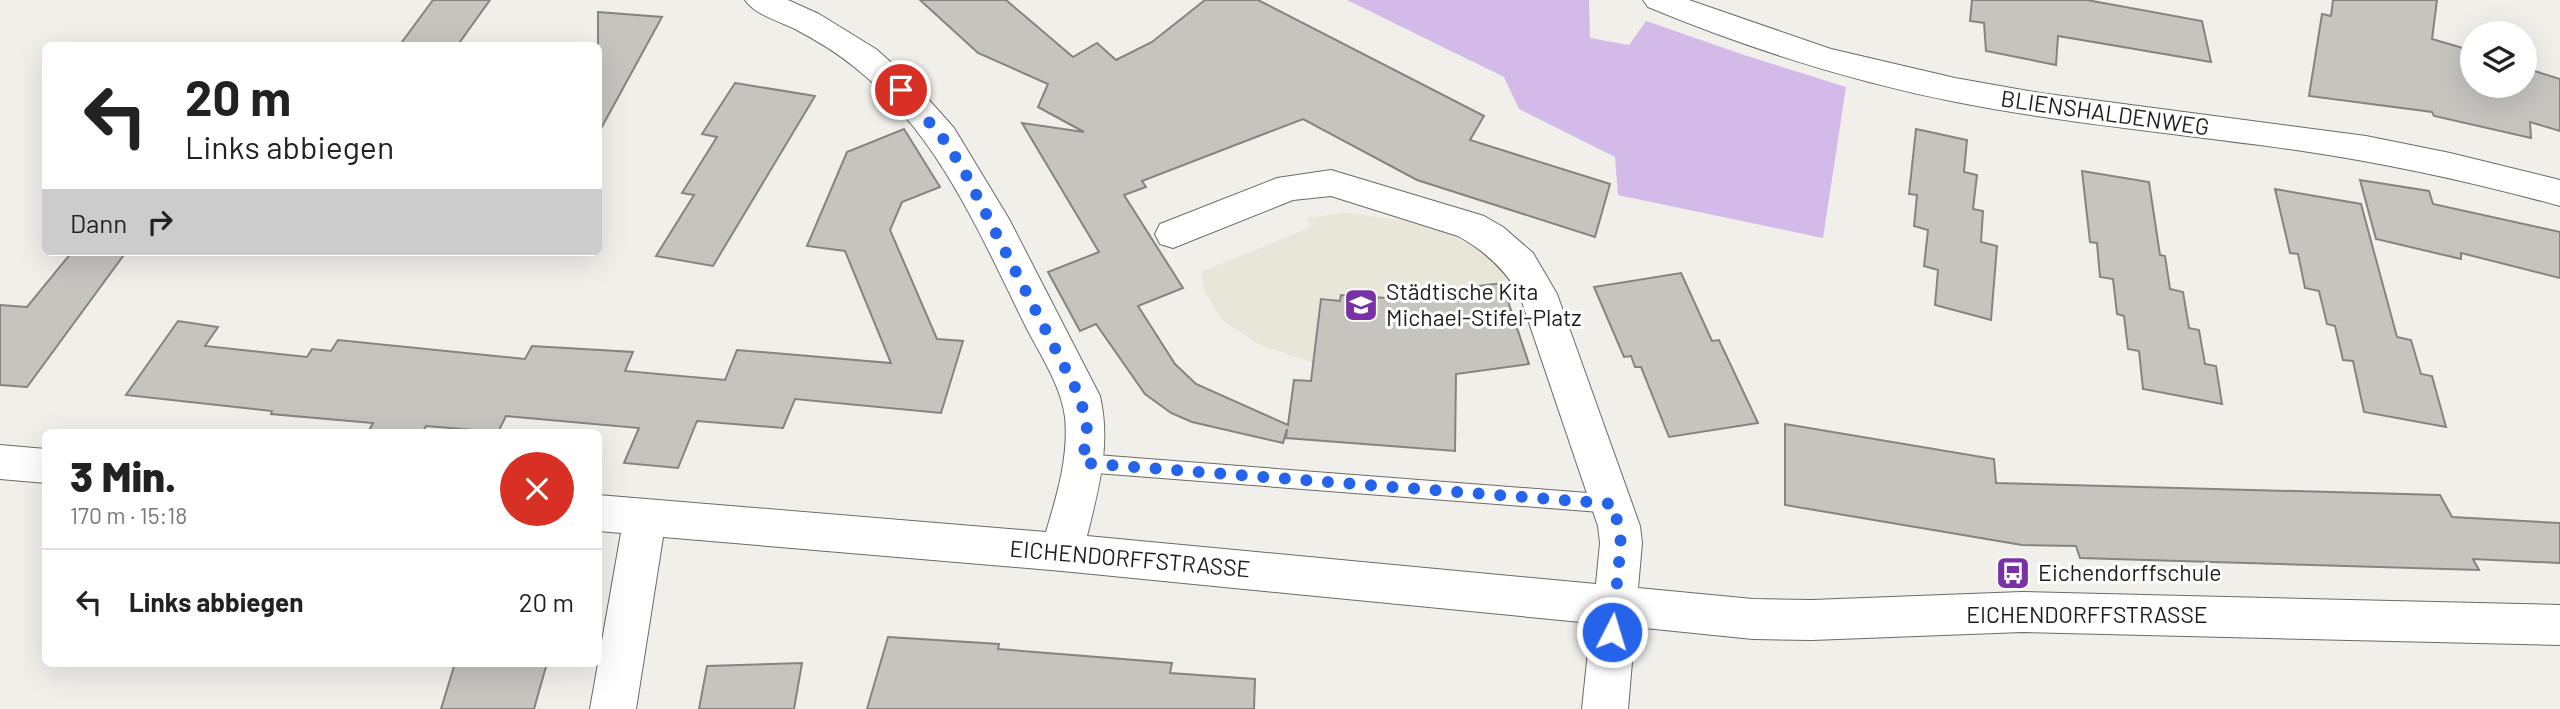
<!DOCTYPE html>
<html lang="de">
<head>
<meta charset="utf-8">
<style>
  body { margin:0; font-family:Barlow,sans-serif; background:#f6f6f6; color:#222; height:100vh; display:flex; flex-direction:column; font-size:26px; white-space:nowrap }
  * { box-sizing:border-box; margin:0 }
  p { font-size:23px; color:#767676 }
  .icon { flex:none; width:38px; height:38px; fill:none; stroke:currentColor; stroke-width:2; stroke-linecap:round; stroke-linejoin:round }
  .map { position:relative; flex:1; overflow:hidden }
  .sheet { position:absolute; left:42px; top:429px; width:560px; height:238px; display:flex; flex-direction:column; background:#fff; border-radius:10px; box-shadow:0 7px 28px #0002 }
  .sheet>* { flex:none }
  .guide { position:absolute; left:42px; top:42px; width:560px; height:214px; border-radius:10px; box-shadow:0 7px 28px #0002; background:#fff; color:#222; overflow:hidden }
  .fabs { position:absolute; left:2460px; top:21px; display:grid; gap:14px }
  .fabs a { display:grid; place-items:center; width:77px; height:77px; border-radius:50%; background:#fff; box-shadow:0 7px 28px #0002; font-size:35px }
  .pin { position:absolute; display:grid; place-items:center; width:60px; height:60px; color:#fff; margin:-30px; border:4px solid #fff; border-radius:50%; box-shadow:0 2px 7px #0007 }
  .me { position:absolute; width:77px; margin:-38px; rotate:5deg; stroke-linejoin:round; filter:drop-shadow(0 0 5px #0008) }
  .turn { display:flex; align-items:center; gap:24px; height:147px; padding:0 28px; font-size:32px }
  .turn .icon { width:91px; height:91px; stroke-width:2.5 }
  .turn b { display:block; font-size:49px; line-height:60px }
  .then { display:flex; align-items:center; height:66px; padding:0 28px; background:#0003; gap:14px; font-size:26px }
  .round { display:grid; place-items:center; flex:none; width:74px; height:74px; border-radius:37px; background:#f6f6f6 }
  .summary { display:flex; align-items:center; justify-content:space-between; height:119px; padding:0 28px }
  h1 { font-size:42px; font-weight:800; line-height:52px }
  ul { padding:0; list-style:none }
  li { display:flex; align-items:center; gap:21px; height:105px; padding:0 28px; border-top:2px solid #e0e0e0 }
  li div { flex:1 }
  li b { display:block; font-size:26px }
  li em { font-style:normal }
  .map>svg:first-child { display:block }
</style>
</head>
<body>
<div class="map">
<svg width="2560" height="709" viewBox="0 0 2560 709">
  <rect width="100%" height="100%" fill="#f0efea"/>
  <!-- built -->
  <polygon fill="#e8e5d9" points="1344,213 1419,222 1467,239 1486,251 1508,275 1502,283 1529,364 1453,374 1314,363 1260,345 1222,320 1204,290 1201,272 1311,227 1306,218"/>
  <!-- green -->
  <polygon fill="#d3bae9" points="1347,0 1589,0 1590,38 1629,45 1646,21 1744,55 1846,87 1823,238 1618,195 1615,157 1519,109 1504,77"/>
  <!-- building -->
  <g fill="#c5c4bf" stroke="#858480" stroke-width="2">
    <polygon points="433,0 490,0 457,46 399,46"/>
    <polygon points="920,0 1006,0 1073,57 1097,43 1116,60 1152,42 1205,0 1258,0 1484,116 1470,140 1610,184 1595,237 1417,180 1303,119 1142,181 1146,187 1124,195 1183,288 1138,306 1175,364 1196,384 1288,425 1294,380 1311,381 1321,299 1340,301 1341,295 1432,301 1430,292 1502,283 1529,364 1456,374 1455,451 1286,438 1287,429 1283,443 1192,422 1171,413 1145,394 1096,324 1080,331 1048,272 1099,252 1022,123 1084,132 1038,107 1048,84 978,53"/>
    <polygon points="1972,0 2087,0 2202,21 2211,62 2058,36 2056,65 1986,51 1984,23 1970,21"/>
    <polygon points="2333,0 2437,0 2432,39 2473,51 2473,86 2525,86 2525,68 2560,79 2560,131 2530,122 2531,138 2434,116 2432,112 2309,96 2322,14 2331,16"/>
    <polygon points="598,12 662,17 598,134"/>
    <polygon points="735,83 815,96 713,266 656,256 694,195 682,193 717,137 702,134"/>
    <polygon points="904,129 940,187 902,202 890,230 937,339 963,341 941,413 795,399 783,428 697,421 678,468 624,463 639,428 506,416 498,432 426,426 423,432 368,432 373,423 271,414 272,411 126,395 178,321 218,327 205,346 307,357 312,349 331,351 338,340 525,359 532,346 633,352 625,371 725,380 737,350 891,363 845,251 807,246 847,152"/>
    <polygon points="1916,129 1967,140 1964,172 1977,175 1973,209 1983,211 1981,242 1997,246 1991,320 1935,305 1938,270 1924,266 1928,230 1914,226 1917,195 1909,194"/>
    <polygon points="2082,171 2149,182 2160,255 2165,256 2170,289 2183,292 2189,328 2199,330 2205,364 2216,366 2222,404 2143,389 2139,351 2128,349 2124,316 2117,314 2113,279 2100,277 2097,243 2090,242"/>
    <polygon points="2360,180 2429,191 2433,204 2560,232 2560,278 2461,253 2461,259 2376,239"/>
    <polygon points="2275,189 2361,204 2397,337 2411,340 2421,374 2432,376 2446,427 2364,412 2353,361 2343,360 2335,326 2327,324 2319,291 2305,288 2298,254 2290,253"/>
    <polygon points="72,252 126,252 27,387 0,385 0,305 27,307"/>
    <polygon points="1681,273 1712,341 1719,340 1758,423 1669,437 1641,367 1635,367 1631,356 1624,357 1594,287"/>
    <polygon points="1785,424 1994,459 1996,483 2440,495 2452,517 2560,523 2560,563 2473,559 2479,570 2080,558 2076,546 2022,545 1785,505"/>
    <polygon points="888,637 999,644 998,649 1172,663 1170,673 1255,679 1254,709 867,709"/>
    <polygon points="455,663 547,663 534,709 441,709"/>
    <polygon points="802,663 794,709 699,709 707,666"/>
  </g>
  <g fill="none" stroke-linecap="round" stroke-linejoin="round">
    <!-- lane casing -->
    <g stroke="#6b6a66" stroke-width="2">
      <polygon id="lane" points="1083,454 1613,495 1620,498 1623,504 1620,510 1613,513 1083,472 1076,469 1073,463 1076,457"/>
    </g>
    <!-- street casing -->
    <g stroke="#6b6a66" stroke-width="2">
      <g id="street">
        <path d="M 745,0 L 788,0 L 819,14 L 876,49 L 913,82 L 954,128 L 1009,219 L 1100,396 C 1111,444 1099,488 1087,536 L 1596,584 L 1600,543 L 1598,526 L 1520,296 C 1505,269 1485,251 1458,236 L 1331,196 L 1293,200 L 1173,248 L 1160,244 L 1155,234 L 1160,224 L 1277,178 L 1331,170 L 1484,216 L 1503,227 L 1533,253 L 1557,294 L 1640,526 L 1642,543 L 1638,588 L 1753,599 L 1812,600 L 2022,592 L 2560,605 L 2560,645 L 2022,632 L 1812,640 L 1753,639 L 1635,627 L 1628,709 L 1582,709 L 1591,623 L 1062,571 L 663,537 L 636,709 L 590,709 L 621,533 L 598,531 L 598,495 L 1046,532 C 1057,495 1069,456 1065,417 C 1061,385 1039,353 1025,325 C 979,232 937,131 853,66 C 836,52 814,39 795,29 C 779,21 755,15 745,0 Z"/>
        <path d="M 1643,0 L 1689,0 L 1831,49 L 1955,78 L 2040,93 L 2366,136 L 2450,153 L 2560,180 L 2560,206 C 2473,182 2385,163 2296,150 C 2183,134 2068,124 1956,102 C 1850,81 1747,48 1648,7 Z"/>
        <polygon points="0,445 46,449 46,483 0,479"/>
      </g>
    </g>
    <!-- lane -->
    <use href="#lane" fill="#fff" fill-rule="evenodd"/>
    <!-- street -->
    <use href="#street" fill="#fff" fill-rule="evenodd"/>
  </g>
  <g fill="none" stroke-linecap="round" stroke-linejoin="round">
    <!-- route -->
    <polyline stroke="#2563eb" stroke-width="12" stroke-dasharray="0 21.6" points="901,90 942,137 962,167 1080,397 1087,426 1083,463 1614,504 1621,543 1612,632"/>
  </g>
  <!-- icons -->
  <defs>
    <g id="school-square" transform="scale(1.75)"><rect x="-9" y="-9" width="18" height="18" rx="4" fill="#7932a6" stroke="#fff"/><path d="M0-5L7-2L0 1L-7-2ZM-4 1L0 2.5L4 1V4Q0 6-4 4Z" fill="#fff"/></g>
    <g id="bus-square" transform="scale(1.75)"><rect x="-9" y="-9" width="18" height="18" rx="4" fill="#7932a6" stroke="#fff"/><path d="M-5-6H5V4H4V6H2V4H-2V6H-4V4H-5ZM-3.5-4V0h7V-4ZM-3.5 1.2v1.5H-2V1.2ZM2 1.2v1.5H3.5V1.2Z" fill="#fff"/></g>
  </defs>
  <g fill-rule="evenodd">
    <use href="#school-square" x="1361" y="305"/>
    <use href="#bus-square" x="2013" y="573"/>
  </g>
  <g text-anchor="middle" stroke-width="6" stroke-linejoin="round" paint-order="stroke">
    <!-- street labels -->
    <g font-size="23" fill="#1c1c1a" stroke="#fff">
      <text transform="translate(2105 113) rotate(8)" y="8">BLIENSHALDENWEG</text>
      <text transform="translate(1130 559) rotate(5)" y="8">EICHENDORFFSTRASSE</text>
      <text x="2087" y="623">EICHENDORFFSTRASSE</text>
    </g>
    <!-- poi labels -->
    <g font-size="23" fill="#1c1c1a" stroke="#fff" text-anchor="start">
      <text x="1386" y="300">Städtische Kita<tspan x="1386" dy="26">Michael-Stifel-Platz</tspan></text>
      <text x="2038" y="581">Eichendorffschule</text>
    </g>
  </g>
</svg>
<div class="fabs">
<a><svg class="icon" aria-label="layers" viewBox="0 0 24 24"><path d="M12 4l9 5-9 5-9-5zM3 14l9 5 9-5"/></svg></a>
</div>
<div class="pin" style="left:901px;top:90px;background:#d93025"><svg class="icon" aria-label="arrive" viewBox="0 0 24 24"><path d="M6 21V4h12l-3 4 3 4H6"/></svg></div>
<svg class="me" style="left:1612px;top:632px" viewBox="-20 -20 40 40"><circle r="17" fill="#2563eb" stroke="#fff" stroke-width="3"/><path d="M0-11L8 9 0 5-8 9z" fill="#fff"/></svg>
<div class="guide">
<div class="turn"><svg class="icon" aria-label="left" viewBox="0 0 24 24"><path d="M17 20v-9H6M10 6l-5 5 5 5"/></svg><div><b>20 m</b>Links abbiegen</div></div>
<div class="then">Dann<svg class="icon" aria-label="right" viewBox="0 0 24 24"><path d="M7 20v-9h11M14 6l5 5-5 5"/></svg></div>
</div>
<section class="sheet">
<div class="summary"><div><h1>3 Min.</h1><p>170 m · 15:18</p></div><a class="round" style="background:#d93025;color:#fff"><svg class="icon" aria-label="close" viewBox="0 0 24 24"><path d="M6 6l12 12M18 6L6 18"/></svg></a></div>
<ul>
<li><svg class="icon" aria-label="left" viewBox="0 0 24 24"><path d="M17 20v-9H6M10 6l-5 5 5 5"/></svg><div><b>Links abbiegen</b></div><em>20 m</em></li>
</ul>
</section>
</div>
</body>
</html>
